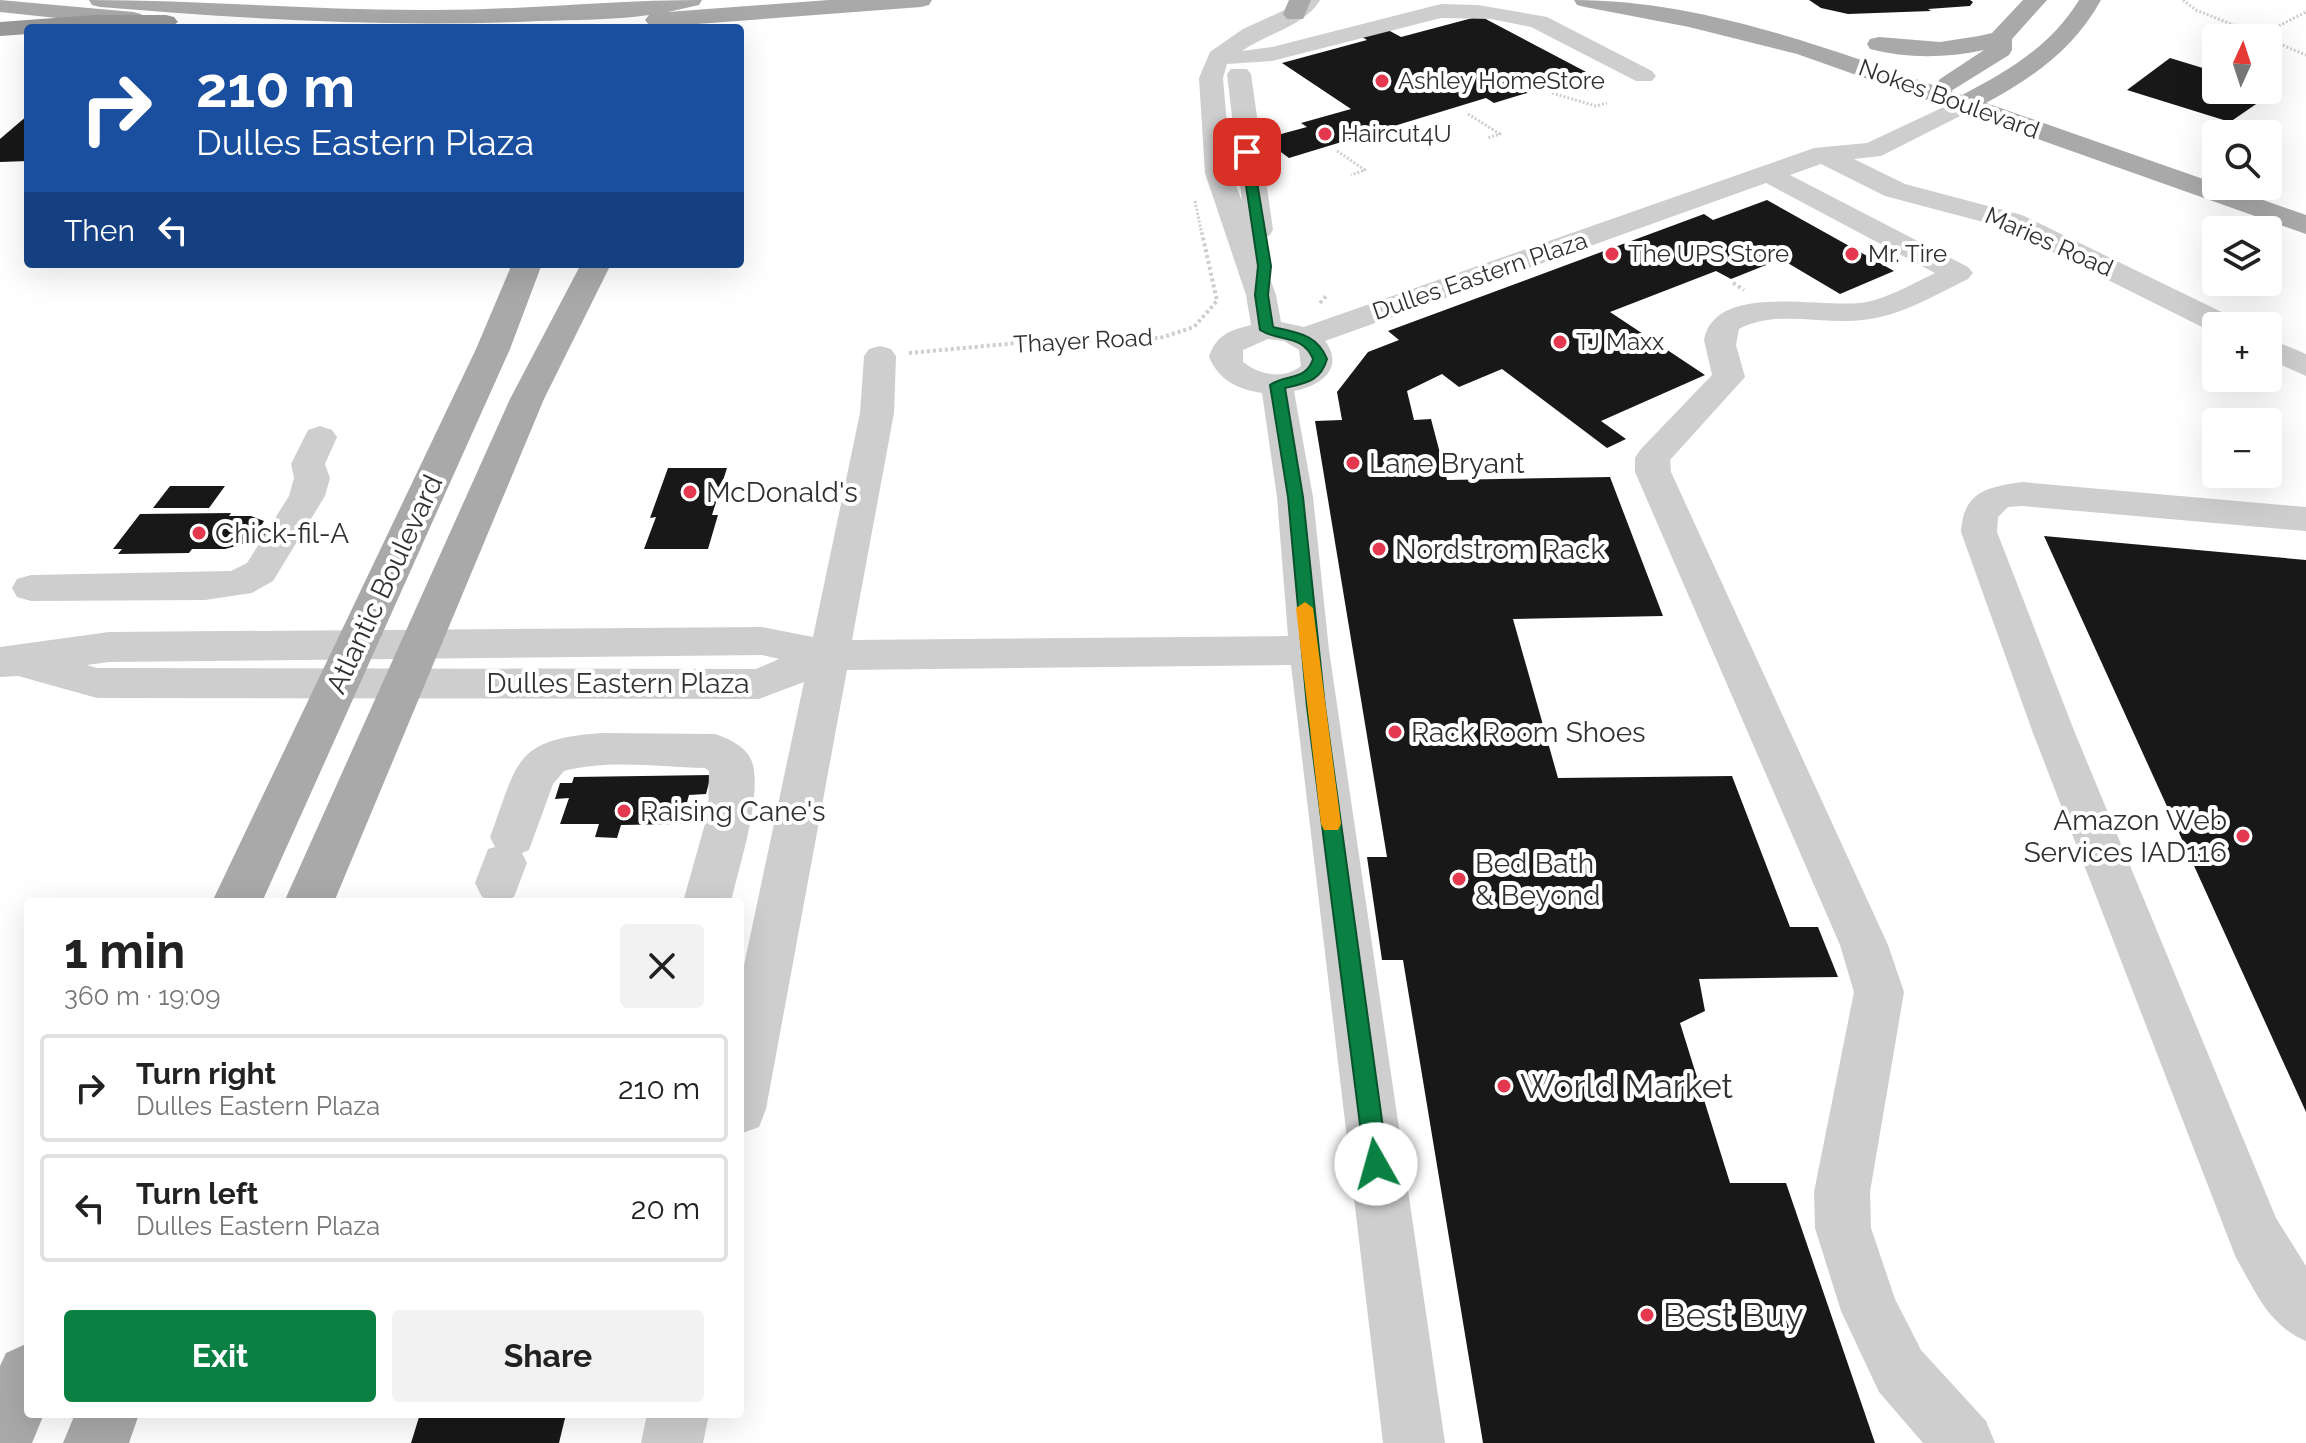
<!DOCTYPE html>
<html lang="en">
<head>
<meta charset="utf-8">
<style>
  body { margin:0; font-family:Raleway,sans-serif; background:#f2f2f2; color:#222; height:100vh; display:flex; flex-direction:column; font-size:30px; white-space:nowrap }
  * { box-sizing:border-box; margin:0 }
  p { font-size:26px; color:#767676 }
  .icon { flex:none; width:44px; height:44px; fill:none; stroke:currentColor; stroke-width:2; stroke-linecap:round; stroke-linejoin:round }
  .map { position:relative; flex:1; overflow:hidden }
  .side { position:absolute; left:24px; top:898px; width:720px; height:520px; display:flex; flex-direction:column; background:#fff; border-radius:8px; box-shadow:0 8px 32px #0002 }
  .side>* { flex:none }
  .banner { position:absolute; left:24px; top:24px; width:720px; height:244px; border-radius:8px; box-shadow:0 8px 32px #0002; background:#1a4fa0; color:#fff; overflow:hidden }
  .needle { width:52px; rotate:3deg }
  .fabs { position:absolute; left:2202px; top:24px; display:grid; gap:16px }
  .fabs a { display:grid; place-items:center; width:80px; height:80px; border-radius:8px; background:#fff; box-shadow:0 8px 32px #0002; font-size:40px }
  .pin { position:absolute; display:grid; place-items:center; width:68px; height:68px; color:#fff; margin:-34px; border-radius:16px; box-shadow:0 4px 12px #0006 }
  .me { position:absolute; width:88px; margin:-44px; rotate:353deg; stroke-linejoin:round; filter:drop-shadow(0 0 6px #0008) }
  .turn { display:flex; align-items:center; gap:28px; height:168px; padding:0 40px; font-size:36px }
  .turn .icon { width:104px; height:104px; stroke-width:2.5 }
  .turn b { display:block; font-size:56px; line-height:68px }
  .then { display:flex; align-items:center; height:76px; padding:0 40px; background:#0003; gap:16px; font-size:30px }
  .round { display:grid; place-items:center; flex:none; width:84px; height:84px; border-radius:8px; background:#f2f2f2 }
  .overview { display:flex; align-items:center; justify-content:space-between; height:136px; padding:0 40px }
  h1 { font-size:48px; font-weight:700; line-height:60px }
  .action { display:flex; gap:16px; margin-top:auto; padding:16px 40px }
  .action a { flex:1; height:92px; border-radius:8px; background:#0b8043; color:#fff; font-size:32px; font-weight:700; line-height:92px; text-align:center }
  .action a+a { background:#f2f2f2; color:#222 }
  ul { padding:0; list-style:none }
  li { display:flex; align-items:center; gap:24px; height:108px; margin:0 16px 12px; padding:0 24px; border:4px solid #e0e0e0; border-radius:8px }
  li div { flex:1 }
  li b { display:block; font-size:30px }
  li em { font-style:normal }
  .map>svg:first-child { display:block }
</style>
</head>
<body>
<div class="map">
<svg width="2306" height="1443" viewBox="0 0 2306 1443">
  <rect width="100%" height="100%" fill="#fff"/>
  <!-- building -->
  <g fill="#181818">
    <polygon points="1809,0 1970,0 1973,2 1970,6 1928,9 1931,11 1848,14 1821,8"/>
    <polygon points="1480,16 1590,74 1494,103 1486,98 1289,158 1263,139 1307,127 1301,123 1351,109 1282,63 1367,40 1362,37 1388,30 1401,37"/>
    <polygon points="2170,58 2216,72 2216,90 2270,90 2259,99 2262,100 2230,122 2127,90"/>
    <polygon points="28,115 28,161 0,162 0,139"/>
    <polygon points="1767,200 1894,271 1840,294 1781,259 1731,279 1716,271 1610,312 1705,375 1601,421 1626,439 1607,448 1502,369 1459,387 1442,374 1407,391 1414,420 1431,419 1447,480 1610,477 1663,616 1513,619 1558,778 1732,776 1790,927 1818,927 1838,977 1699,979 1705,1011 1680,1023 1730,1183 1786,1183 1875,1443 1483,1443 1403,960 1382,960 1367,857 1387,857 1315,421 1342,420 1337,392 1368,352 1399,340 1388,331 1704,214 1713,220"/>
    <polygon points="668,468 727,468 712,515 718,515 708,549 644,549 656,517 650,518"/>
    <polygon points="170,486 225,486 209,508 153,508"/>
    <polygon points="231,513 229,516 251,516 264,521 261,526 272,526 267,537 225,549 192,549 189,553 118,554 122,549 113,549 140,514"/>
    <polygon points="2044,536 2306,560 2306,1112"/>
    <polygon points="711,775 706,794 689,795 681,824 621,825 617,838 595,837 599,824 560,824 569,798 555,799 560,783 572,783 574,777"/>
    <polygon points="420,1414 566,1414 559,1443 411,1443"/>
  </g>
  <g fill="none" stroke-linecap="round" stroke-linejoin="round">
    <!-- path-far1 -->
    <g stroke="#cecece" stroke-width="3" stroke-dasharray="2 2" stroke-linecap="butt">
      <polyline points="2183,0 2196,10 2266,38"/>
      <polyline points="2261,35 2306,12"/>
      <polyline points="2268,39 2306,55"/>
      <polyline points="1552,93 1596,106 1607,103"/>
      <polyline points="1468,114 1500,134 1487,138"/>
      <polyline points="1337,151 1365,170 1351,175"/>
      <polyline points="1195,201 1202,235"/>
    </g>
    <!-- path -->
    <g stroke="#cecece" stroke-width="4" stroke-dasharray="3 3" stroke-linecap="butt">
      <polyline points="1733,283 1744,290"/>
      <polyline points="1320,303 1328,294"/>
      <polyline points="909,353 1028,342 1160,338 1194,327 1217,301 1202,233"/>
    </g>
    <!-- minor -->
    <g fill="#cecece" fill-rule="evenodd">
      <path d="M 1298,0 L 1320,0 C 1305,26 1266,34 1242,51 L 1272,47 L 1441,4 L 1478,5 L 1547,17 L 1652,71 L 1656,76 L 1652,81 L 1636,81 L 1531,27 L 1491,19 L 1441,18 L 1272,61 L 1227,64 L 1223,78 L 1231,173 L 1242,201 L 1227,74 L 1231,69 L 1247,69 L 1251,74 L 1273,230 L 1269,236 L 1255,237 L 1276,295 L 1281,322 L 1304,327 L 1814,148 L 1867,143 L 1965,97 L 1974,99 L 1977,104 L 1974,109 L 1881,156 L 1854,159 L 1905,184 L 2022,215 L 2236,319 L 2240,326 L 2216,326 L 2214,333 L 2002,227 L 1885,196 L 1821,164 L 1790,175 L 1968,267 L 1973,273 L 1968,279 C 1935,295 1901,316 1863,320 C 1823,325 1777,309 1739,329 L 1736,345 L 1745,377 L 1670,460 L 1671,472 L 1888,945 L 1904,992 L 1870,1192 L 1871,1228 L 1895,1299 L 1921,1350 L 1986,1421 L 1995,1443 L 1923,1443 L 1879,1392 L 1841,1311 L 1815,1228 L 1814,1192 L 1854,992 L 1840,945 L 1635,472 L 1635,458 L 1640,450 L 1712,375 L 1704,340 C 1715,280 1826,310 1867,302 C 1890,297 1914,283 1935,273 L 1766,183 L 1325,341 C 1345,368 1321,386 1294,391 L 1313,497 L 1329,650 L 1445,1443 L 1383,1443 L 1291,665 L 847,670 L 766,1109 L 759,1127 L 740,1134 L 740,984 L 804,682 L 759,699 L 97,698 L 18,676 L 0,677 L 0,647 L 109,632 L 762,627 L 813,637 L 860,413 L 864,356 L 869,349 L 880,346 L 891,349 L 896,356 L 894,413 L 852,640 L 1288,636 L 1277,497 L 1262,393 C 1237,389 1219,380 1209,357 C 1216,335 1230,330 1251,325 L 1246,295 L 1205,173 L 1199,78 L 1210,52 L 1243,29 L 1287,9 ZM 1268,339 L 1284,341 L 1299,350 L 1301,366 C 1283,380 1260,375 1243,362 L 1243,350 ZM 762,655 L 779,659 L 756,669 L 97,668 L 87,665 L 109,662 Z"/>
      <polygon points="2268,338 2306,354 2306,376 2268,359"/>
      <polygon points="320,426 332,430 337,437 325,464 330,478 325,496 273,581 252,593 205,600 31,601 17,597 12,588 17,579 31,575 231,571 247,563 289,496 294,478 291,464 308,430"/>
      <path d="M 2022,482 L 2306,507 L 2306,531 L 2022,506 L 2008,507 L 1998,517 L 1997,532 L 2075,733 L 2276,1218 L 2306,1266 L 2306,1341 C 2268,1325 2256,1292 2236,1258 L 2033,733 L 1961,532 C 1963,492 1987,487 2022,482 Z"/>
      <path d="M 602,733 L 715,734 C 730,739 749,748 753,765 C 761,801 739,866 731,902 L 683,902 L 708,813 L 709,771 L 705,768 C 660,767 608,759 564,771 L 553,784 L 529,850 L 522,853 L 527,863 L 514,897 L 496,902 L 482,897 L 475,883 L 488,849 L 495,847 L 490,837 C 518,762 513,739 602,733 Z"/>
      <polygon points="647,1414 709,1414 703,1443 641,1443"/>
    </g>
    <!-- major -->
    <g fill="#a9a9a9" fill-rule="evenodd">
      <polygon points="0,0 133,12 141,14 145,19 141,24 133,26 0,12"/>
      <path d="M 89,0 C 204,0 319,11 435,10 C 524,10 613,0 702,0 L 699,5 L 668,12 L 829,0 L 932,0 L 929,5 L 921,7 L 657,27 L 649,25 L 645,20 L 649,15 C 612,20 576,20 539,21 C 392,28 246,19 100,7 L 92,5 Z"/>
      <polygon points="1289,0 1311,0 1303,19 1287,19 1283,14"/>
      <path d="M 1574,0 C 1698,0 1822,46 1938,87 L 1936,84 L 1940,79 L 1984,50 C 1946,58 1908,59 1870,49 L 1867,44 L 1870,39 L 1879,37 L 1940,42 L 1979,36 L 1992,33 L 2023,0 L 2047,0 L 2012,39 L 2012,50 L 2009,55 L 1951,91 L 1962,95 C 2008,71 2051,46 2079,0 L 2101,0 C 2074,49 2034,77 1986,103 L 2306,215 L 2306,234 L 1797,54 L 1689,27 L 1585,7 L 1577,5 Z"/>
      <polygon points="512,264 542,264 510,349 262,902 212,902 476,349"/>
      <polygon points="581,264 611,264 544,399 334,902 284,902 510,399"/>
      <polygon points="28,1343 28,1414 44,1414 32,1443 0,1443 0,1366 6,1353"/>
      <polygon points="75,1414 139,1414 129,1443 63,1443"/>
    </g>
    <!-- highway -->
    <polygon fill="#989898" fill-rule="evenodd" points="96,15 166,15 174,17 178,22 170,28 28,28 28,34 0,36 0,22"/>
  </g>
  <!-- route -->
  <path fill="#0b8043" stroke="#07532c" stroke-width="2" d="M 1247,149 L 1252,152 L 1271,266 L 1268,295 L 1273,327 C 1298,333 1317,334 1327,359 C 1321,381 1306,383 1285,388 L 1303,497 L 1325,707 L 1388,1164 L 1385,1172 L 1376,1175 L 1368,1172 L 1365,1164 L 1307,707 L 1288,497 L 1270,385 C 1286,374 1306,381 1313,359 C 1303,334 1279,342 1260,330 L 1255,295 L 1258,266 L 1241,152 Z"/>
  <!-- slow -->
  <polygon fill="#f59e0b" points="1305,602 1313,608 1341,824 1338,830 1324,830 1321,824 1296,608"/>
  <!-- markers -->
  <g fill="#e4384f" stroke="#fff" stroke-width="3">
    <circle cx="1382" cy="81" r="8"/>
    <circle cx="1325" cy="134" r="8"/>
    <circle cx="1612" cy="254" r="8"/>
    <circle cx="1852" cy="254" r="8"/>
    <circle cx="1560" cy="342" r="8"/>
    <circle cx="1353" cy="463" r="8"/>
    <circle cx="690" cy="492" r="8"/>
    <circle cx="199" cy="533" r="8"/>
    <circle cx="1379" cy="549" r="8"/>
    <circle cx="1395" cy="732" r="8"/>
    <circle cx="624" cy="811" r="8"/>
    <circle cx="2243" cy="836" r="8"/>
    <circle cx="1459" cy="879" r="8"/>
    <circle cx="1504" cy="1086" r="8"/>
    <circle cx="1647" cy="1315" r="8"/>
  </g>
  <g text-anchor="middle" stroke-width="8" stroke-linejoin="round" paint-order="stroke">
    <!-- far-poi labels -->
    <g font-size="24" fill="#313131" stroke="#fff" text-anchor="start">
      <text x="1398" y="89">Ashley HomeStore</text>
      <text x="1341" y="142">Haircut4U</text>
      <text x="1628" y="262">The UPS Store</text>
      <text x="1868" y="262">Mr. Tire</text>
      <text x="1576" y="350">TJ Maxx</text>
    </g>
    <!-- far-street labels -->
    <g font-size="24" fill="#313131" stroke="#fff">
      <text transform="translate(1949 99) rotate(20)" y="8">Nokes Boulevard</text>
      <text transform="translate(2049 242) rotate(24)" y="8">Maries Road</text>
      <text transform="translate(1480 276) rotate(-19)" y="8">Dulles Eastern Plaza</text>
      <text transform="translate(1083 341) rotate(-3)" y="8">Thayer Road</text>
    </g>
    <!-- poi labels -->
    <g font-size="28" fill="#313131" stroke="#fff" text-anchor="start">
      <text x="1369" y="473">Lane Bryant</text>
      <text x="706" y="502">McDonald's</text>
      <text x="215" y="543">Chick-fil-A</text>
      <text x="1395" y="559">Nordstrom Rack</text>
      <text x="1411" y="742">Rack Room Shoes</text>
      <text x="640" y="821">Raising Cane's</text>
      <text x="2227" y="830" text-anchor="end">Amazon Web<tspan x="2227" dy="32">Services IAD116</tspan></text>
      <text x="1475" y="873">Bed Bath<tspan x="1475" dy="32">&amp; Beyond</tspan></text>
    </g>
    <!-- street labels -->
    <g font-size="28" fill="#313131" stroke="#fff">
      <text transform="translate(384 584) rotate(-65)" y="10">Atlantic Boulevard</text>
      <text x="618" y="693">Dulles Eastern Plaza</text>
    </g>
    <!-- near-poi labels -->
    <g font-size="34" fill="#313131" stroke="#fff" text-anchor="start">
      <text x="1520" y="1098">World Market</text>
      <text x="1663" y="1327">Best Buy</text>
    </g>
  </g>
</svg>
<div class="fabs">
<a><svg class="needle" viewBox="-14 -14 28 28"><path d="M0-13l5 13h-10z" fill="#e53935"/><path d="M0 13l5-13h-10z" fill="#767676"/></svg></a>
<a><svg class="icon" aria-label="search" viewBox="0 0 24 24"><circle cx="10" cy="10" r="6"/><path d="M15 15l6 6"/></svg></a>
<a><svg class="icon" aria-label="layers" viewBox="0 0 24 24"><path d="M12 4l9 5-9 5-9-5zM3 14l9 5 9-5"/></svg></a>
<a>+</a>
<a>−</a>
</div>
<div class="pin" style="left:1247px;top:152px;background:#d93025"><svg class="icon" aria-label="arrive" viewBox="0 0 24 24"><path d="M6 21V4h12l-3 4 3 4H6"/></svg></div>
<svg class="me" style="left:1376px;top:1164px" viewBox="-20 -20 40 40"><circle r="19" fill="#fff"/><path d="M0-13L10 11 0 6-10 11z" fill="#0b8043"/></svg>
<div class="banner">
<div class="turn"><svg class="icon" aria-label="right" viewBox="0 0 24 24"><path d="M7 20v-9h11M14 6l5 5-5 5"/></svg><div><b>210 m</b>Dulles Eastern Plaza</div></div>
<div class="then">Then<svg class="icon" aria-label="left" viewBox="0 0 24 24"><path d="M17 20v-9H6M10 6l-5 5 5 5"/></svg></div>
</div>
<section class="side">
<div class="overview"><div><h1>1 min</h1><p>360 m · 19:09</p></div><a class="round"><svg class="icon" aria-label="close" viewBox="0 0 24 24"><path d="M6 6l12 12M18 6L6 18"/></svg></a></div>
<ul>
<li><svg class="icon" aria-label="right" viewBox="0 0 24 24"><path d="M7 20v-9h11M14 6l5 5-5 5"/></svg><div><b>Turn right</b><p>Dulles Eastern Plaza</p></div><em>210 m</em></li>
<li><svg class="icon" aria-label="left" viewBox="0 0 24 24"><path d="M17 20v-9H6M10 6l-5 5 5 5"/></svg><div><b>Turn left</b><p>Dulles Eastern Plaza</p></div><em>20 m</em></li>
</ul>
<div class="action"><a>Exit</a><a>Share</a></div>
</section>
</div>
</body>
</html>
